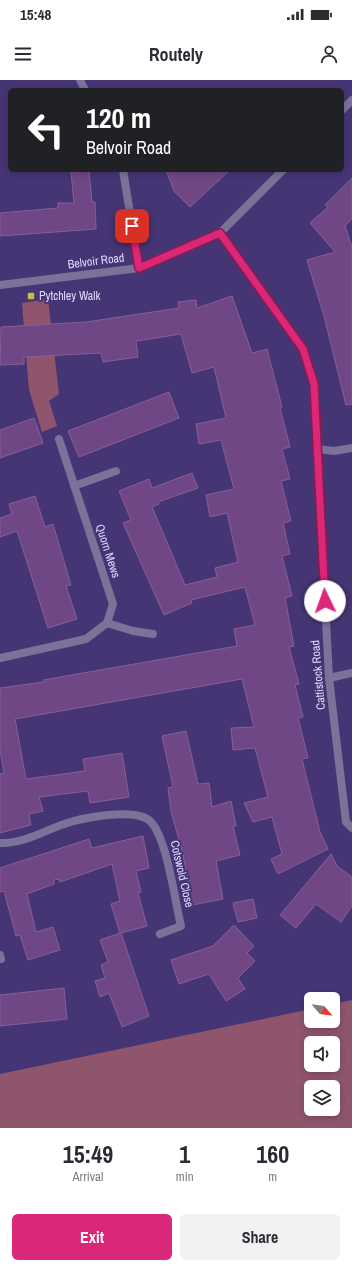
<!DOCTYPE html>
<html lang="en">
<head>
<meta charset="utf-8">
<style>
  body { margin:0; font-family:"Archivo Narrow",sans-serif; background:#f2f2f3; color:#2b2b33; height:100vh; display:flex; flex-direction:column; font-size:15px; white-space:nowrap }
  * { box-sizing:border-box; margin:0 }
  p { font-size:13px; color:#7c7c81 }
  .icon { flex:none; width:22px; height:22px; fill:none; stroke:currentColor; stroke-width:2; stroke-linecap:round; stroke-linejoin:round }
  .map { position:relative; height:1048px; overflow:hidden }
  .side { display:flex; flex-direction:column; background:#fff; flex:1 }
  .side>* { flex:none }
  .guide { position:absolute; left:8px; top:8px; width:336px; height:84px; border-radius:6px; box-shadow:0 2px 6px #0003; background:#202124; color:#fff; overflow:hidden }
  .needle { width:26px; rotate:119deg }
  .controls { position:absolute; left:304px; top:912px; display:grid; gap:8px }
  .controls a { display:grid; place-items:center; width:36px; height:36px; border-radius:6px; background:#fff; box-shadow:0 2px 6px #0003; font-size:20px }
  .pin { position:absolute; display:grid; place-items:center; width:34px; height:34px; color:#fff; margin:-17px; border-radius:8px; box-shadow:0 2px 6px #0006 }
  .me { position:absolute; width:44px; margin:-22px; rotate:357deg; stroke-linejoin:round; filter:drop-shadow(0 0 3px #0008) }
  .turn { display:flex; align-items:center; gap:14px; height:84px; padding:0 12px; font-size:18px }
  .turn .icon { width:52px; height:52px; stroke-width:2.5 }
  .turn b { display:block; font-size:28px; line-height:34px }
  .eta { display:flex; justify-content:space-evenly; align-items:center; height:68px; text-align:center }
  .eta b { font-size:24px; font-weight:800; line-height:28px }
  .cta { display:flex; gap:8px; margin-top:auto; padding:8px 12px }
  .cta a { flex:1; height:46px; border-radius:6px; background:#db2777; color:#fff; font-size:16px; font-weight:800; line-height:46px; text-align:center }
  .cta a+a { background:#f2f2f3; color:#2b2b33 }
  .status { display:flex; justify-content:space-between; align-items:center; height:28px; padding:0 20px; background:#fff; direction:ltr }
  .status svg { height:11px; fill:currentColor }
  header { display:flex; justify-content:space-between; align-items:center; height:52px; padding:0 12px; background:#fff; font-size:18px; font-weight:800 }
  .map>svg:first-child { display:block }
</style>
</head>
<body>
<div class="status"><b>15:48</b><svg viewBox="0 0 49 12"><path d="M0 12V9h3v3zM5 12V6h3v6zM10 12V3h3v9zM15 12V0h3v12zM26 1h20v11H26zM47 4h2v5h-2z"/></svg></div>
<header><svg class="icon" aria-label="menu" viewBox="0 0 24 24"><path d="M4 6h16M4 12h16M4 18h16"/></svg>Routely<svg class="icon" aria-label="person" viewBox="0 0 24 24"><circle cx="12" cy="8" r="4"/><path d="M4 21q1-7 8-7t8 7"/></svg></header>
<div class="map">
<svg width="352" height="1048" viewBox="0 0 352 1048">
  <rect width="100%" height="100%" fill="#463574"/>
  <!-- green -->
  <g fill="#8e556d" fill-rule="evenodd">
    <polygon points="48,219 59,314 49,321 57,346 42,352 29,310 22,223"/>
    <path d="M 352,920 L 352,1048 L 0,1048 L 0,994 L 311,929 L 311,941 L 333,941 L 333,924 ZM 311,963 L 333,963 L 333,985 L 311,985 ZM 311,1007 L 333,1007 L 333,1029 L 311,1029 Z"/>
  </g>
  <!-- building -->
  <g fill="#6f4784" stroke="#875e9c">
    <polygon points="166,90 230,90 190,127 174,111"/>
    <polygon points="89,91 92,122 95,122 96,149 0,156 0,133 58,128 58,123 74,123 71,92"/>
    <polygon points="352,98 352,139 345,146 352,167 352,324 346,325 324,236 307,180 335,172 310,143 328,127 325,125"/>
    <polygon points="232,216 252,273 267,269 282,327 280,328 290,367 282,369 290,399 281,401 291,441 283,443 290,474 282,476 292,516 285,518 294,566 289,567 299,604 295,605 303,637 298,638 308,678 302,679 320,752 328,769 278,794 271,779 282,774 272,737 253,742 244,723 268,717 255,668 233,670 231,648 254,647 242,599 15,639 26,699 85,691 83,679 122,673 129,717 90,723 88,711 39,717 43,731 29,734 31,745 0,753 0,694 4,693 0,670 0,608 44,602 43,600 237,566 234,549 255,545 245,507 191,520 192,523 164,535 123,443 131,440 119,411 149,399 152,408 192,393 198,408 158,422 159,424 152,427 185,505 217,497 215,488 238,482 227,433 210,437 206,415 234,409 221,360 199,364 196,344 226,338 214,287 192,293 181,254 136,261 138,277 103,282 101,273 24,277 24,284 0,285 1,247 86,242 179,228 178,222 196,220 197,228"/>
    <polygon points="169,312 179,338 79,377 68,351"/>
    <polygon points="34,338 43,363 0,378 0,350"/>
    <polygon points="35,416 45,447 53,444 71,505 66,506 77,539 48,548 17,451 0,457 0,438 12,434 9,424"/>
    <polygon points="186,651 198,704 209,703 212,727 231,721 236,746 233,746 240,775 216,781 223,819 192,825 183,775 171,731 168,708 173,707 162,656"/>
    <polygon points="143,756 149,788 136,791 141,812 138,813 147,846 121,853 149,936 122,947 109,913 100,917 95,901 105,898 101,885 108,882 100,860 120,853 111,824 120,821 112,784 60,802 59,799 54,800 54,804 27,814 36,852 53,847 60,870 28,880 20,855 16,856 4,811 0,812 0,788 89,759 92,768"/>
    <polygon points="331,774 337,786 352,797 352,826 341,842 316,824 296,848 280,835"/>
    <polygon points="253,819 257,838 238,842 233,823"/>
    <polygon points="234,845 254,866 247,873 255,881 238,898 245,909 226,921 209,894 179,904 171,880 213,866"/>
    <polygon points="64,908 67,939 0,946 0,915"/>
  </g>
  <g fill="none" stroke-linecap="round" stroke-linejoin="round">
    <!-- street -->
    <g stroke="#7a7298" stroke-width="8">
      <polyline points="80,0 85,10"/>
      <polyline points="342,30 352,20"/>
      <polyline points="123,90 139,188"/>
      <polyline points="220,153 303,269 314,305 329,598 346,742 352,748"/>
      <polyline points="0,205 139,188 220,153 283,90"/>
      <polyline points="317,369 334,371 352,368"/>
      <polyline points="74,406 116,391"/>
      <polyline points="107,543 133,551 153,554"/>
      <polyline points="0,578 86,559 107,543 113,524 59,359"/>
      <polyline points="329,598 352,593"/>
      <path d="M 0,763 C 22,764 44,751 64,744 C 82,738 135,727 150,741 C 167,757 175,822 181,846 L 160,854"/>
      <polyline points="0,875 1,879"/>
    </g>
  </g>
  <g fill="none" stroke-linecap="round" stroke-linejoin="round">
    <!-- route casing -->
    <g stroke="#8e194d" stroke-width="10">
      <polyline id="route" points="132,146 139,188 220,153 303,269 314,304 325,521"/>
    </g>
    <!-- route -->
    <use href="#route" stroke="#db2777" stroke-width="7"/>
  </g>
  <!-- markers -->
  <rect fill="#b8c147" stroke="#463574" stroke-width="1.5" x="27" y="212" width="8" height="8" rx="2"/>
  <g text-anchor="middle" stroke-width="4" stroke-linejoin="round" paint-order="stroke">
    <!-- street labels -->
    <g font-size="12" fill="#dfd9ff" stroke="#463574">
      <text transform="translate(96 181) rotate(-7)" y="4">Belvoir Road</text>
      <text transform="translate(108 471) rotate(72)" y="4">Quorn Mews</text>
      <text transform="translate(318 595) rotate(-95)" y="4">Cattistock Road</text>
      <text transform="translate(182 794) rotate(77)" y="4">Cotswold Close</text>
    </g>
    <!-- poi labels -->
    <g font-size="12" fill="#dfd9ff" stroke="#463574" text-anchor="start">
      <text x="39" y="220">Pytchley Walk</text>
    </g>
  </g>
</svg>
<div class="controls">
<a><svg class="needle" viewBox="-14 -14 28 28"><path d="M0-13l5 13h-10z" fill="#e53935"/><path d="M0 13l5-13h-10z" fill="#7c7c81"/></svg></a>
<a><svg class="icon" aria-label="sound" viewBox="0 0 24 24"><path d="M4 9h4l5-4v14l-5-4H4zM17 9q2 3 0 6"/></svg></a>
<a><svg class="icon" aria-label="layers" viewBox="0 0 24 24"><path d="M12 4l9 5-9 5-9-5zM3 14l9 5 9-5"/></svg></a>
</div>
<div class="pin" style="left:132px;top:146px;background:#d93025"><svg class="icon" aria-label="arrive" viewBox="0 0 24 24"><path d="M6 21V4h12l-3 4 3 4H6"/></svg></div>
<svg class="me" style="left:325px;top:521px" viewBox="-20 -20 40 40"><circle r="19" fill="#fff"/><path d="M0-13L10 11 0 6-10 11z" fill="#db2777"/></svg>
<div class="guide">
<div class="turn"><svg class="icon" aria-label="left" viewBox="0 0 24 24"><path d="M17 20v-9H6M10 6l-5 5 5 5"/></svg><div><b>120 m</b>Belvoir Road</div></div>
</div>
</div>
<section class="side">
<div class="eta">
<div><b>15:49</b><p>Arrival</p></div>
<div><b>1</b><p>min</p></div>
<div><b>160</b><p>m</p></div>
</div>
<div class="cta"><a>Exit</a><a>Share</a></div>
</section>
</body>
</html>
